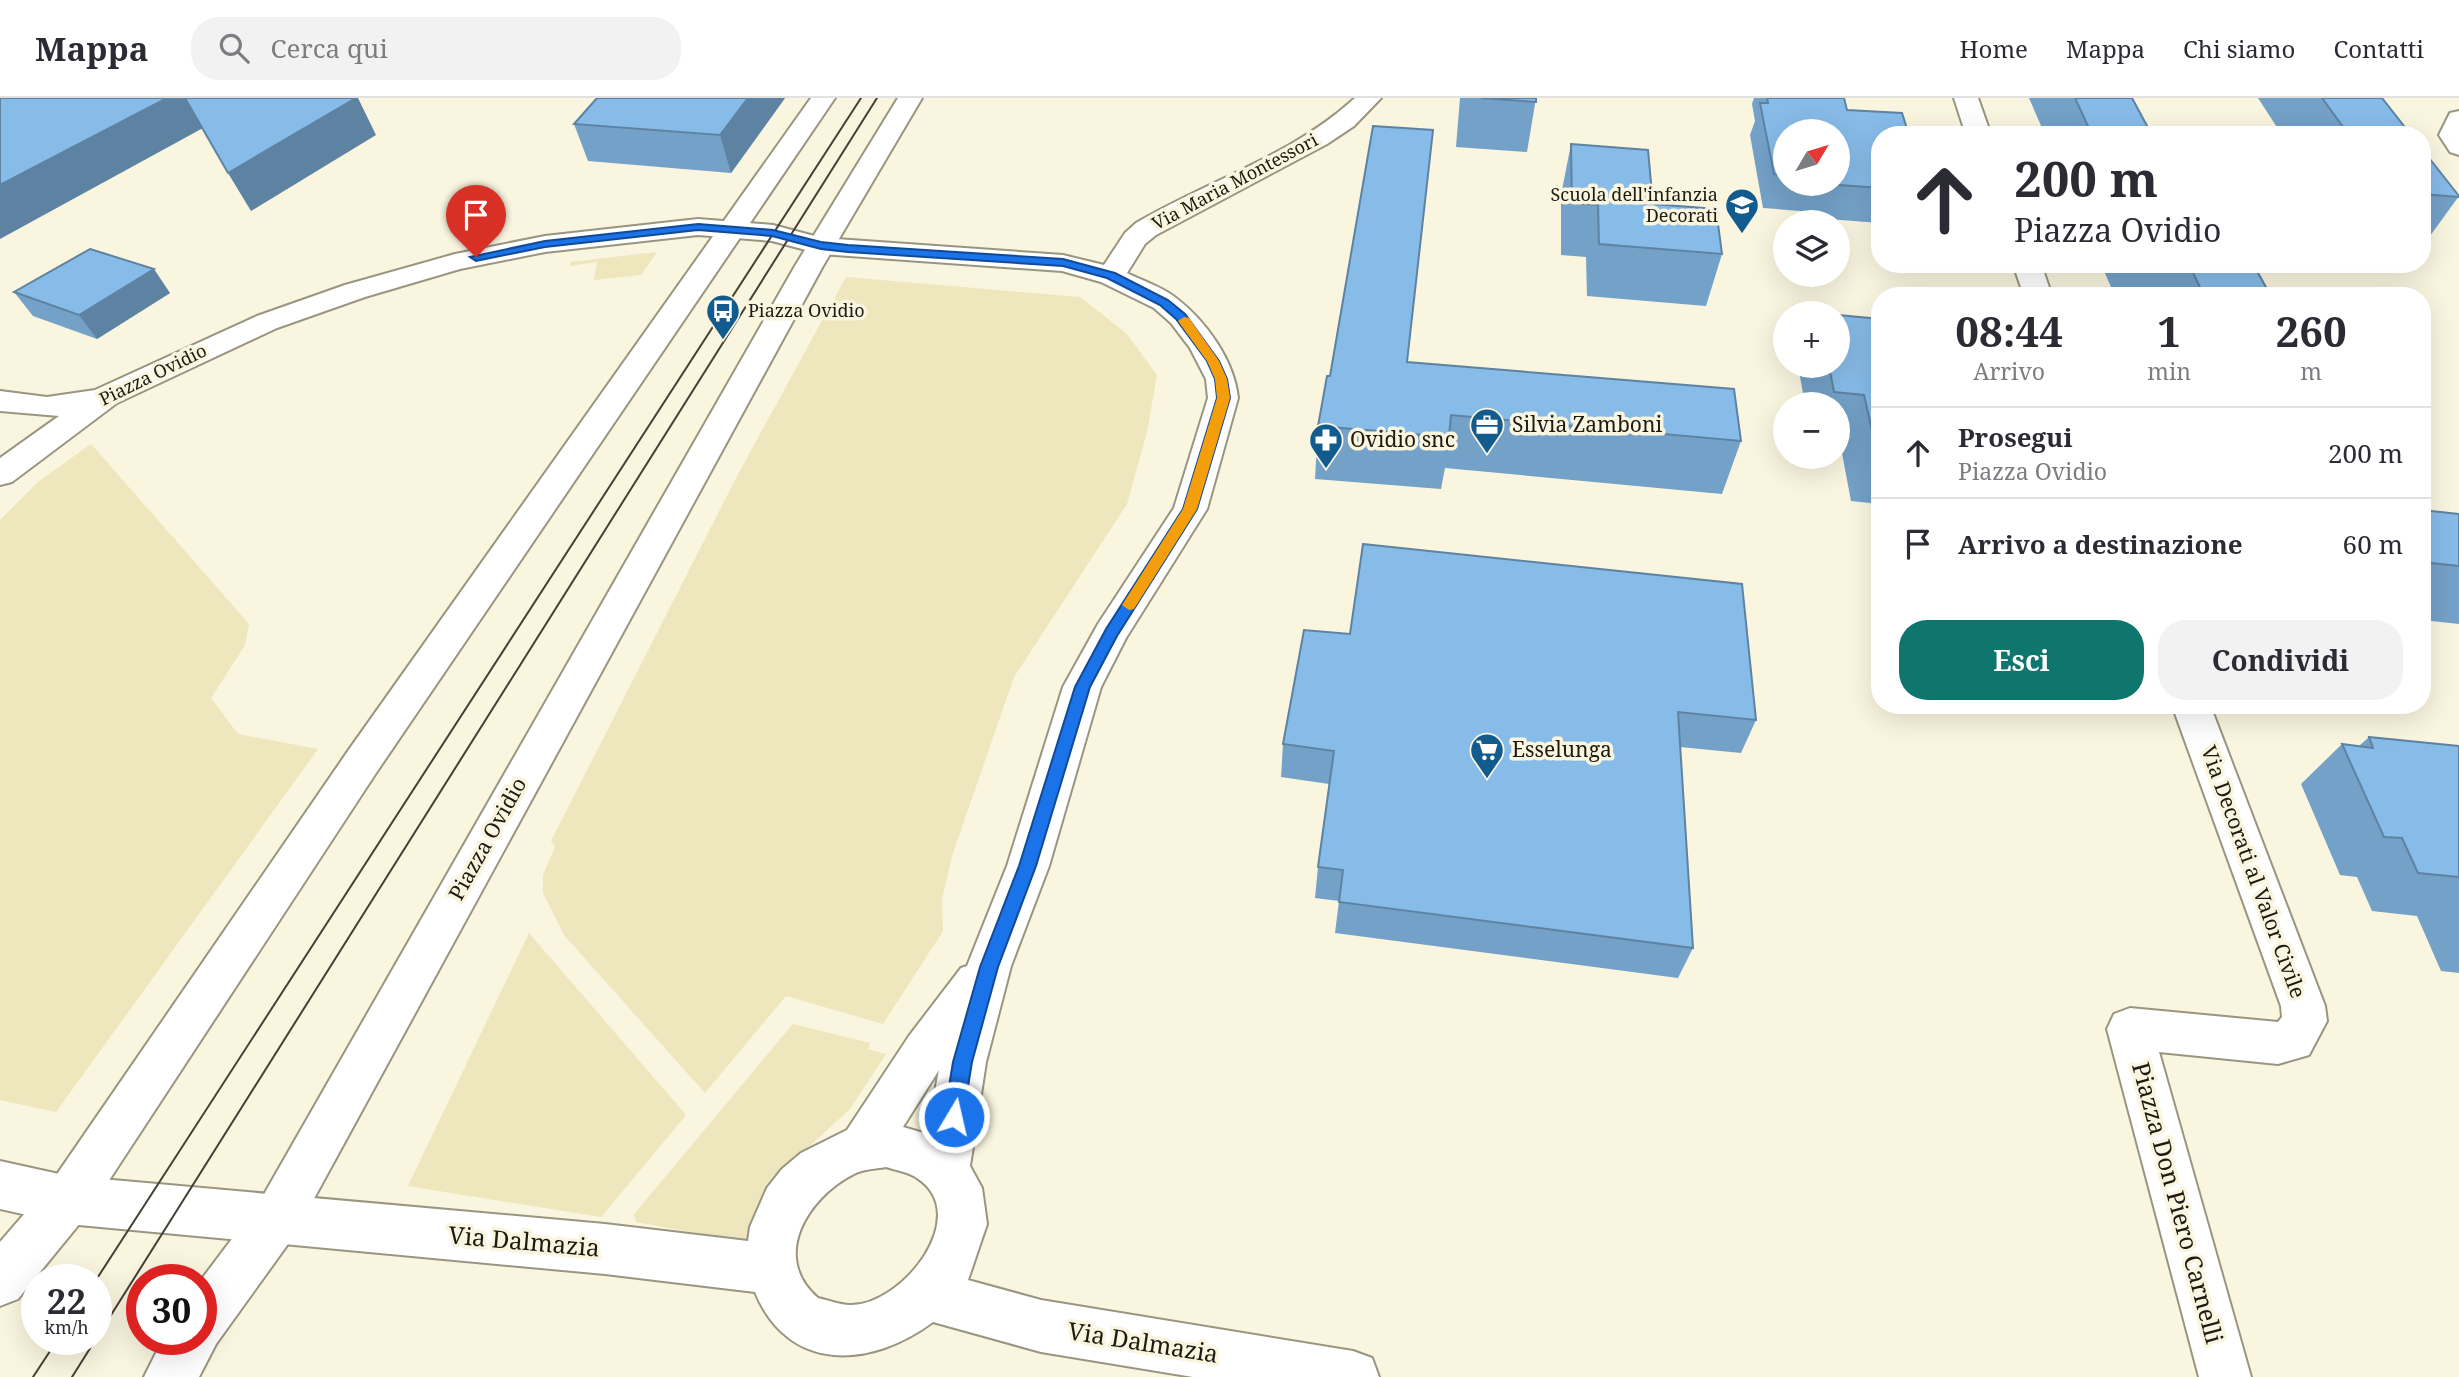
<!DOCTYPE html>
<html lang="it">
<head>
<meta charset="utf-8">
<style>
  body { margin:0; font-family:"Noto Serif",serif; background:#f2f2f3; color:#2b2b33; height:100vh; display:flex; flex-direction:column; font-size:26px; white-space:nowrap }
  * { box-sizing:border-box; margin:0 }
  p { font-size:23px; color:#7c7c81 }
  .icon { flex:none; width:38px; height:38px; fill:none; stroke:currentColor; stroke-width:2; stroke-linecap:round; stroke-linejoin:round }
  .map { position:relative; flex:1; overflow:hidden }
  .sheet { position:absolute; left:1871px; top:189px; width:560px; height:427px; display:flex; flex-direction:column; background:#fff; border-radius:28px; box-shadow:0 7px 28px #0002 }
  .sheet>* { flex:none }
  .guide { position:absolute; left:1871px; top:28px; width:560px; height:147px; border-radius:28px; box-shadow:0 7px 28px #0002; background:#fff; color:#2b2b33; overflow:hidden }
  .needle { width:46px; rotate:52deg }
  .tools { position:absolute; left:1773px; top:21px; display:grid; gap:14px }
  .tools a { display:grid; place-items:center; width:77px; height:77px; border-radius:50%; background:#fff; box-shadow:0 7px 28px #0002; font-size:35px }
  .speed { position:absolute; left:21px; top:1166px; display:flex; gap:14px; font-size:35px; font-weight:700; text-align:center }
  .speed>* { display:grid; place-content:center; width:91px; height:91px; border-radius:50%; background:#fff; box-shadow:0 7px 28px #0002; line-height:1 }
  .speed small { font-size:18px; font-weight:400 }
  .speed .limit { border:10px solid #d22; background:#fff; color:#111 }
  .pin { position:absolute; display:grid; place-items:center; width:60px; height:60px; color:#fff; margin:-72px -30px; border-radius:50% 50% 50% 0; rotate:-45deg; box-shadow:0 0 7px #0007 }
  .pin .icon { rotate:45deg }
  .me { position:absolute; width:77px; margin:-38px; rotate:9deg; stroke-linejoin:round; filter:drop-shadow(0 0 5px #0008) }
  .turn { display:flex; align-items:center; gap:24px; height:147px; padding:0 28px; font-size:32px }
  .turn .icon { width:91px; height:91px; stroke-width:2.5 }
  .turn b { display:block; font-size:49px; line-height:60px }
  .eta { display:flex; justify-content:space-evenly; align-items:center; height:119px; text-align:center }
  .eta b { font-size:42px; font-weight:700; line-height:49px }
  .primary-button { display:flex; gap:14px; margin-top:auto; padding:14px 28px }
  .primary-button a { flex:1; height:80px; border-radius:28px; background:#0f766e; color:#fff; font-size:28px; font-weight:700; line-height:80px; text-align:center }
  .primary-button a+a { background:#f2f2f3; color:#2b2b33 }
  ul { padding:0; list-style:none }
  li { display:flex; align-items:center; gap:21px; height:91px; padding:0 28px; border-top:2px solid #e1e1e2 }
  li div { flex:1 }
  li b { display:block; font-size:26px }
  li em { font-style:normal }
  header { display:flex; align-items:center; gap:42px; box-sizing:border-box; height:98px; padding:0 35px; background:#fff; border-bottom:2px solid #e1e1e2 }
  header strong { font-size:33px }
  nav { display:flex; gap:38px; margin-inline-start:auto; font-size:24px }
  .search { width:490px; height:63px; background:#f2f2f3; display:flex; align-items:center; gap:18px; box-sizing:border-box; padding:0 24px; border-radius:28px; color:#7c7c81; font-size:26px }
  .map>svg:first-child { display:block }
</style>
</head>
<body>
<header>
<strong>Mappa</strong>
<div class="search"><svg class="icon" aria-label="search" viewBox="0 0 24 24"><circle cx="10" cy="10" r="6"/><path d="M15 15l6 6"/></svg>Cerca qui</div>
<nav><a>Home</a><a>Mappa</a><a>Chi siamo</a><a>Contatti</a></nav>
</header>
<div class="map">
<svg width="2459" height="1279" viewBox="0 0 2459 1279">
  <rect width="100%" height="100%" fill="#f9f5df"/>
  <!-- green -->
  <g fill="#eee6bc">
    <polygon points="657,154 641,177 594,182 597,164 570,168 570,164"/>
    <polygon points="846,179 1080,199 1126,235 1157,277 1147,334 1127,406 1014,579 952,758 942,801 943,833 883,926 786,898 705,995 564,837 543,795 543,777 555,749 551,743 736,380"/>
    <polygon points="91,346 249,526 245,547 211,600 238,636 318,651 56,1014 0,1002 0,422 38,384"/>
    <polygon points="529,835 686,1017 601,1119 408,1088"/>
    <polygon points="793,926 870,945 868,951 886,956 850,1011 778,1077 759,1108 745,1144 636,1124 634,1116"/>
  </g>
  <g fill="none" stroke-linecap="round" stroke-linejoin="round">
    <!-- minor casing -->
    <g stroke="#999580" stroke-width="4">
      <g id="minor">
        <path d="M 1355,0 L 1381,0 L 1354,28 L 1327,46 L 1156,137 L 1145,146 L 1127,175 C 1143,183 1162,189 1176,200 C 1206,223 1234,262 1238,300 L 1207,411 L 1126,540 L 1101,589 L 1049,768 L 1011,868 L 986,964 L 970,1068 L 982,1090 L 987,1126 L 968,1182 L 1041,1202 L 1353,1253 L 1372,1260 L 1379,1279 L 1193,1279 L 1041,1254 L 933,1224 C 871,1270 789,1276 755,1194 L 605,1176 L 68,1126 L 0,1111 L 0,1063 L 68,1078 L 605,1126 L 748,1143 L 750,1129 L 767,1090 L 782,1071 L 801,1055 L 847,1032 L 909,938 L 961,870 L 967,868 L 1007,768 L 1063,589 L 1098,526 L 1174,410 L 1208,300 L 1206,281 L 1190,250 L 1171,225 L 1154,210 L 1101,184 L 1062,173 L 821,156 L 772,143 L 698,137 L 545,154 L 460,171 L 365,199 L 277,230 L 117,305 L 12,384 L 0,387 L 0,360 L 59,318 L 0,313 L 0,293 L 47,299 L 95,292 L 257,218 L 345,187 L 455,156 L 545,138 L 698,121 L 773,127 L 822,140 L 1063,157 L 1104,167 L 1125,135 L 1136,125 C 1209,82 1292,58 1355,0 ZM 939,972 L 927,1036 L 903,1029 ZM 886,1069 C 895,1072 909,1074 917,1080 C 974,1117 902,1208 850,1207 C 840,1207 828,1202 818,1200 C 770,1159 808,1099 854,1076 C 864,1071 875,1071 886,1069 Z"/>
        <polygon points="1954,0 1978,0 1991,37 1966,37"/>
        <polygon points="2459,13 2459,57 2450,54 2439,37 2450,15"/>
        <polygon points="2013,166 2041,166 2052,198 2024,198"/>
        <polygon points="2172,607 2210,607 2325,908 2327,923 2309,957 2278,966 2159,954 2251,1279 2199,1279 2107,931 2114,916 2130,910 2278,924 2282,919 2281,908"/>
      </g>
    </g>
    <!-- major casing -->
    <g stroke="#999580" stroke-width="4">
      <g id="major">
        <polygon points="811,0 835,0 376,675 85,1119 18,1201 0,1208 0,1144 51,1085 348,653"/>
        <polygon points="898,0 922,0 823,168 293,1139 216,1246 199,1279 144,1279 163,1241 201,1241 201,1182 259,1105 795,168"/>
      </g>
    </g>
    <!-- minor -->
    <use href="#minor" fill="#fff" fill-rule="evenodd"/>
    <!-- major -->
    <use href="#major" fill="#fff" fill-rule="evenodd"/>
    <!-- tram -->
    <g stroke="#444237" stroke-width="2">
      <polyline points="96,1182 861,0"/>
      <polyline points="33,1279 58,1241"/>
      <polyline points="72,1279 877,0"/>
    </g>
  </g>
  <!-- wall -->
  <g fill="#74a1c8" fill-rule="evenodd">
    <polygon points="597,0 785,0 731,75 588,63 574,26"/>
    <polygon points="1460,0 1536,0 1527,54 1456,49"/>
    <path d="M 1754,0 L 1844,0 L 1847,12 L 1880,37 L 1880,125 L 1814,120 L 1813,114 L 1763,110 L 1750,37 L 1755,23 L 1752,6 ZM 1785,33 L 1838,86 L 1785,86 Z"/>
    <polygon points="2029,0 2132,0 2152,37 2045,37"/>
    <polygon points="2258,0 2382,0 2411,37 2282,37"/>
    <polygon points="1571,46 1653,106 1722,156 1706,208 1587,198 1586,159 1561,157 1561,97"/>
    <polygon points="2422,51 2459,98 2422,149"/>
    <polygon points="2101,166 2253,166 2271,198 2129,198 2114,196"/>
    <polygon points="14,194 170,195 97,241 33,218"/>
    <polygon points="1880,221 1880,406 1851,403 1841,350 1838,350 1838,306 1805,306 1798,268 1838,268"/>
    <polygon points="1407,264 1741,343 1722,396 1445,370 1441,391 1315,381 1318,328 1330,278"/>
    <polygon points="2422,412 2459,416 2459,526 2422,522"/>
    <polygon points="1304,532 1756,622 1741,655 1680,649 1693,850 1678,880 1335,835 1339,803 1315,800 1318,769 1329,686 1281,679 1283,646"/>
    <polygon points="2369,639 2459,648 2459,875 2441,873 2417,818 2372,813 2357,779 2340,777 2301,686 2342,646 2359,648"/>
  </g>
  <!-- shaded-wall -->
  <g fill="#5e83a2">
    <polygon points="167,0 186,0 203,30 0,141 0,87"/>
    <polygon points="356,0 358,0 376,37 251,113 228,75"/>
    <polygon points="748,0 785,0 731,75 720,37"/>
    <polygon points="154,171 170,195 97,241 79,217"/>
  </g>
  <!-- building -->
  <g fill="#87bbe8" stroke="#5e83a2" stroke-width="2">
    <polygon points="0,0 167,0 0,87"/>
    <polygon points="185,0 356,0 228,75"/>
    <polygon points="597,0 748,0 720,37 574,26"/>
    <polygon points="1481,0 1536,0 1536,4"/>
    <polygon points="1767,0 1844,0 1847,12 1902,15 1909,37 1880,37 1880,90 1826,86 1838,86 1838,33 1785,33 1785,77 1774,76 1760,5 1768,5"/>
    <polygon points="2075,0 2132,0 2152,37 2092,37"/>
    <polygon points="2322,0 2382,0 2411,37 2349,37"/>
    <polygon points="1373,28 1433,32 1407,264 1734,291 1741,343 1451,317 1449,339 1318,328 1327,278 1330,278"/>
    <polygon points="1571,46 1648,52 1653,106 1716,111 1722,156 1599,146 1598,107 1572,105"/>
    <polygon points="2422,51 2459,98 2459,99 2422,96"/>
    <polygon points="90,151 154,171 79,217 14,194"/>
    <polygon points="2189,166 2253,166 2271,198 2204,198"/>
    <polygon points="1838,217 1880,221 1880,350 1876,350 1864,297 1834,294 1829,268 1838,268"/>
    <polygon points="2422,412 2459,416 2459,468 2422,464"/>
    <polygon points="1363,446 1742,486 1756,622 1678,614 1693,850 1339,804 1343,772 1318,769 1334,653 1283,646 1304,532 1350,536"/>
    <polygon points="2369,639 2459,648 2459,779 2418,775 2402,740 2384,739 2342,646 2373,650"/>
  </g>
  <!-- route -->
  <polygon fill="#1a73e8" stroke="#114b97" stroke-width="2" points="698,126 773,132 821,144 848,147 1063,161 1115,175 1168,202 1185,216 1219,263 1227,281 1230,300 1197,411 1117,538 1090,589 1036,768 998,869 972,964 963,1019 960,1025 954,1028 947,1025 944,1019 953,964 980,869 1019,768 1075,589 1106,531 1183,411 1217,300 1215,281 1207,263 1176,221 1160,207 1107,180 1063,168 848,154 821,151 772,138 698,132 545,149 476,163 470,159 545,143"/>
  <!-- slow -->
  <polygon fill="#f59e0b" points="1184,219 1189,220 1219,263 1227,281 1230,300 1197,411 1134,511 1129,512 1122,507 1183,411 1217,300 1215,281 1207,263 1178,223"/>
  <!-- icons -->
  <defs>
    <g id="school-pin" transform="scale(1.75)"><path d="M0 17L-7.5 6A9.5 9.5 0 1 1 7.5 6Z" fill="#115b8f" stroke="#f9f5df"/><path d="M0-5L7-2L0 1L-7-2ZM-4 1L0 2.5L4 1V4Q0 6-4 4Z" fill="#fff"/></g>
    <g id="bus-pin" transform="scale(1.75)"><path d="M0 17L-7.5 6A9.5 9.5 0 1 1 7.5 6Z" fill="#115b8f" stroke="#f9f5df"/><path d="M-5-6H5V4H4V6H2V4H-2V6H-4V4H-5ZM-3.5-4V0h7V-4ZM-3.5 1.2v1.5H-2V1.2ZM2 1.2v1.5H3.5V1.2Z" fill="#fff"/></g>
    <g id="office-pin" transform="scale(1.75)"><path d="M0 17L-7.5 6A9.5 9.5 0 1 1 7.5 6Z" fill="#115b8f" stroke="#f9f5df"/><path d="M-6-3h4V-5.5h4V-3h4V5H-6ZM-1-4.5V-3h2v-1.5ZM-6 0V1H6V0Z" fill="#fff"/></g>
    <g id="pharmacy-pin" transform="scale(1.75)"><path d="M0 17L-7.5 6A9.5 9.5 0 1 1 7.5 6Z" fill="#115b8f" stroke="#f9f5df"/><path d="M-2-6h4v4h4v4h-4v4h-4v-4h-4v-4h4Z" fill="#fff"/></g>
    <g id="supermarket-pin" transform="scale(1.75)"><path d="M0 17L-7.5 6A9.5 9.5 0 1 1 7.5 6Z" fill="#115b8f" stroke="#f9f5df"/><path d="M-6-5.5h2.5l.6 2H6L4.5 2H-2.5L-4.4-4H-6ZM-1.5 3.2a1.3 1.3 0 1 0 .1 0ZM3 3.2a1.3 1.3 0 1 0 .1 0Z" fill="#fff"/></g>
  </defs>
  <g fill-rule="evenodd">
    <use href="#school-pin" x="1742" y="107"/>
    <use href="#bus-pin" x="723" y="213"/>
    <use href="#office-pin" x="1487" y="327"/>
    <use href="#pharmacy-pin" x="1326" y="342"/>
    <use href="#supermarket-pin" x="1487" y="652"/>
  </g>
  <g text-anchor="middle" stroke-width="7" stroke-linejoin="round" paint-order="stroke">
    <!-- far-street labels -->
    <g font-size="18" fill="#1c1a12" stroke="#f9f5df">
      <text transform="translate(1235 84) rotate(-28)" y="6">Via Maria Montessori</text>
      <text transform="translate(153 277) rotate(-26)" y="6">Piazza Ovidio</text>
    </g>
    <!-- far-poi labels -->
    <g font-size="18" fill="#1c1a12" stroke="#f9f5df" text-anchor="end">
      <text x="1718" y="103">Scuola dell'infanzia<tspan x="1718" dy="21">Decorati</tspan></text>
      <text x="748" y="219" text-anchor="start">Piazza Ovidio</text>
    </g>
    <!-- poi labels -->
    <g font-size="21" fill="#1c1a12" stroke="#f9f5df" text-anchor="start">
      <text x="1512" y="334">Silvia Zamboni</text>
      <text x="1350" y="349">Ovidio snc</text>
      <text x="1512" y="659">Esselunga</text>
    </g>
    <!-- street labels -->
    <g font-size="21" fill="#1c1a12" stroke="#f9f5df">
      <text transform="translate(488 741) rotate(-61)" y="7">Piazza Ovidio</text>
      <text transform="translate(2253 774) rotate(70)" y="7">Via Decorati al Valor Civile</text>
    </g>
    <!-- near-street labels -->
    <g font-size="24" fill="#1c1a12" stroke="#f9f5df">
      <text transform="translate(2177 1105) rotate(75)" y="8">Piazza Don Piero Carnelli</text>
      <text transform="translate(524 1144) rotate(5)" y="8">Via Dalmazia</text>
      <text transform="translate(1143 1245) rotate(9)" y="8">Via Dalmazia</text>
    </g>
  </g>
</svg>
<div class="tools">
<a><svg class="needle" viewBox="-14 -14 28 28"><path d="M0-13l5 13h-10z" fill="#e53935"/><path d="M0 13l5-13h-10z" fill="#7c7c81"/></svg></a>
<a><svg class="icon" aria-label="layers" viewBox="0 0 24 24"><path d="M12 4l9 5-9 5-9-5zM3 14l9 5 9-5"/></svg></a>
<a>+</a>
<a>−</a>
</div>
<div class="speed"><div>22<small>km/h</small></div><div class="limit">30</div></div>
<div class="pin" style="left:476px;top:159px;background:#d93025"><svg class="icon" aria-label="arrive" viewBox="0 0 24 24"><path d="M6 21V4h12l-3 4 3 4H6"/></svg></div>
<svg class="me" style="left:954px;top:1019px" viewBox="-20 -20 40 40"><circle r="17" fill="#1a73e8" stroke="#fff" stroke-width="3"/><path d="M0-11L8 9 0 5-8 9z" fill="#fff"/></svg>
<div class="guide">
<div class="turn"><svg class="icon" aria-label="ahead" viewBox="0 0 24 24"><path d="M12 20V5M6 11l6-6 6 6"/></svg><div><b>200 m</b>Piazza Ovidio</div></div>
</div>
<section class="sheet">
<div class="eta">
<div><b>08:44</b><p>Arrivo</p></div>
<div><b>1</b><p>min</p></div>
<div><b>260</b><p>m</p></div>
</div>
<ul>
<li><svg class="icon" aria-label="ahead" viewBox="0 0 24 24"><path d="M12 20V5M6 11l6-6 6 6"/></svg><div><b>Prosegui</b><p>Piazza Ovidio</p></div><em>200 m</em></li>
<li><svg class="icon" aria-label="arrive" viewBox="0 0 24 24"><path d="M6 21V4h12l-3 4 3 4H6"/></svg><div><b>Arrivo a destinazione</b></div><em>60 m</em></li>
</ul>
<div class="primary-button"><a>Esci</a><a>Condividi</a></div>
</section>
</div>
</body>
</html>
